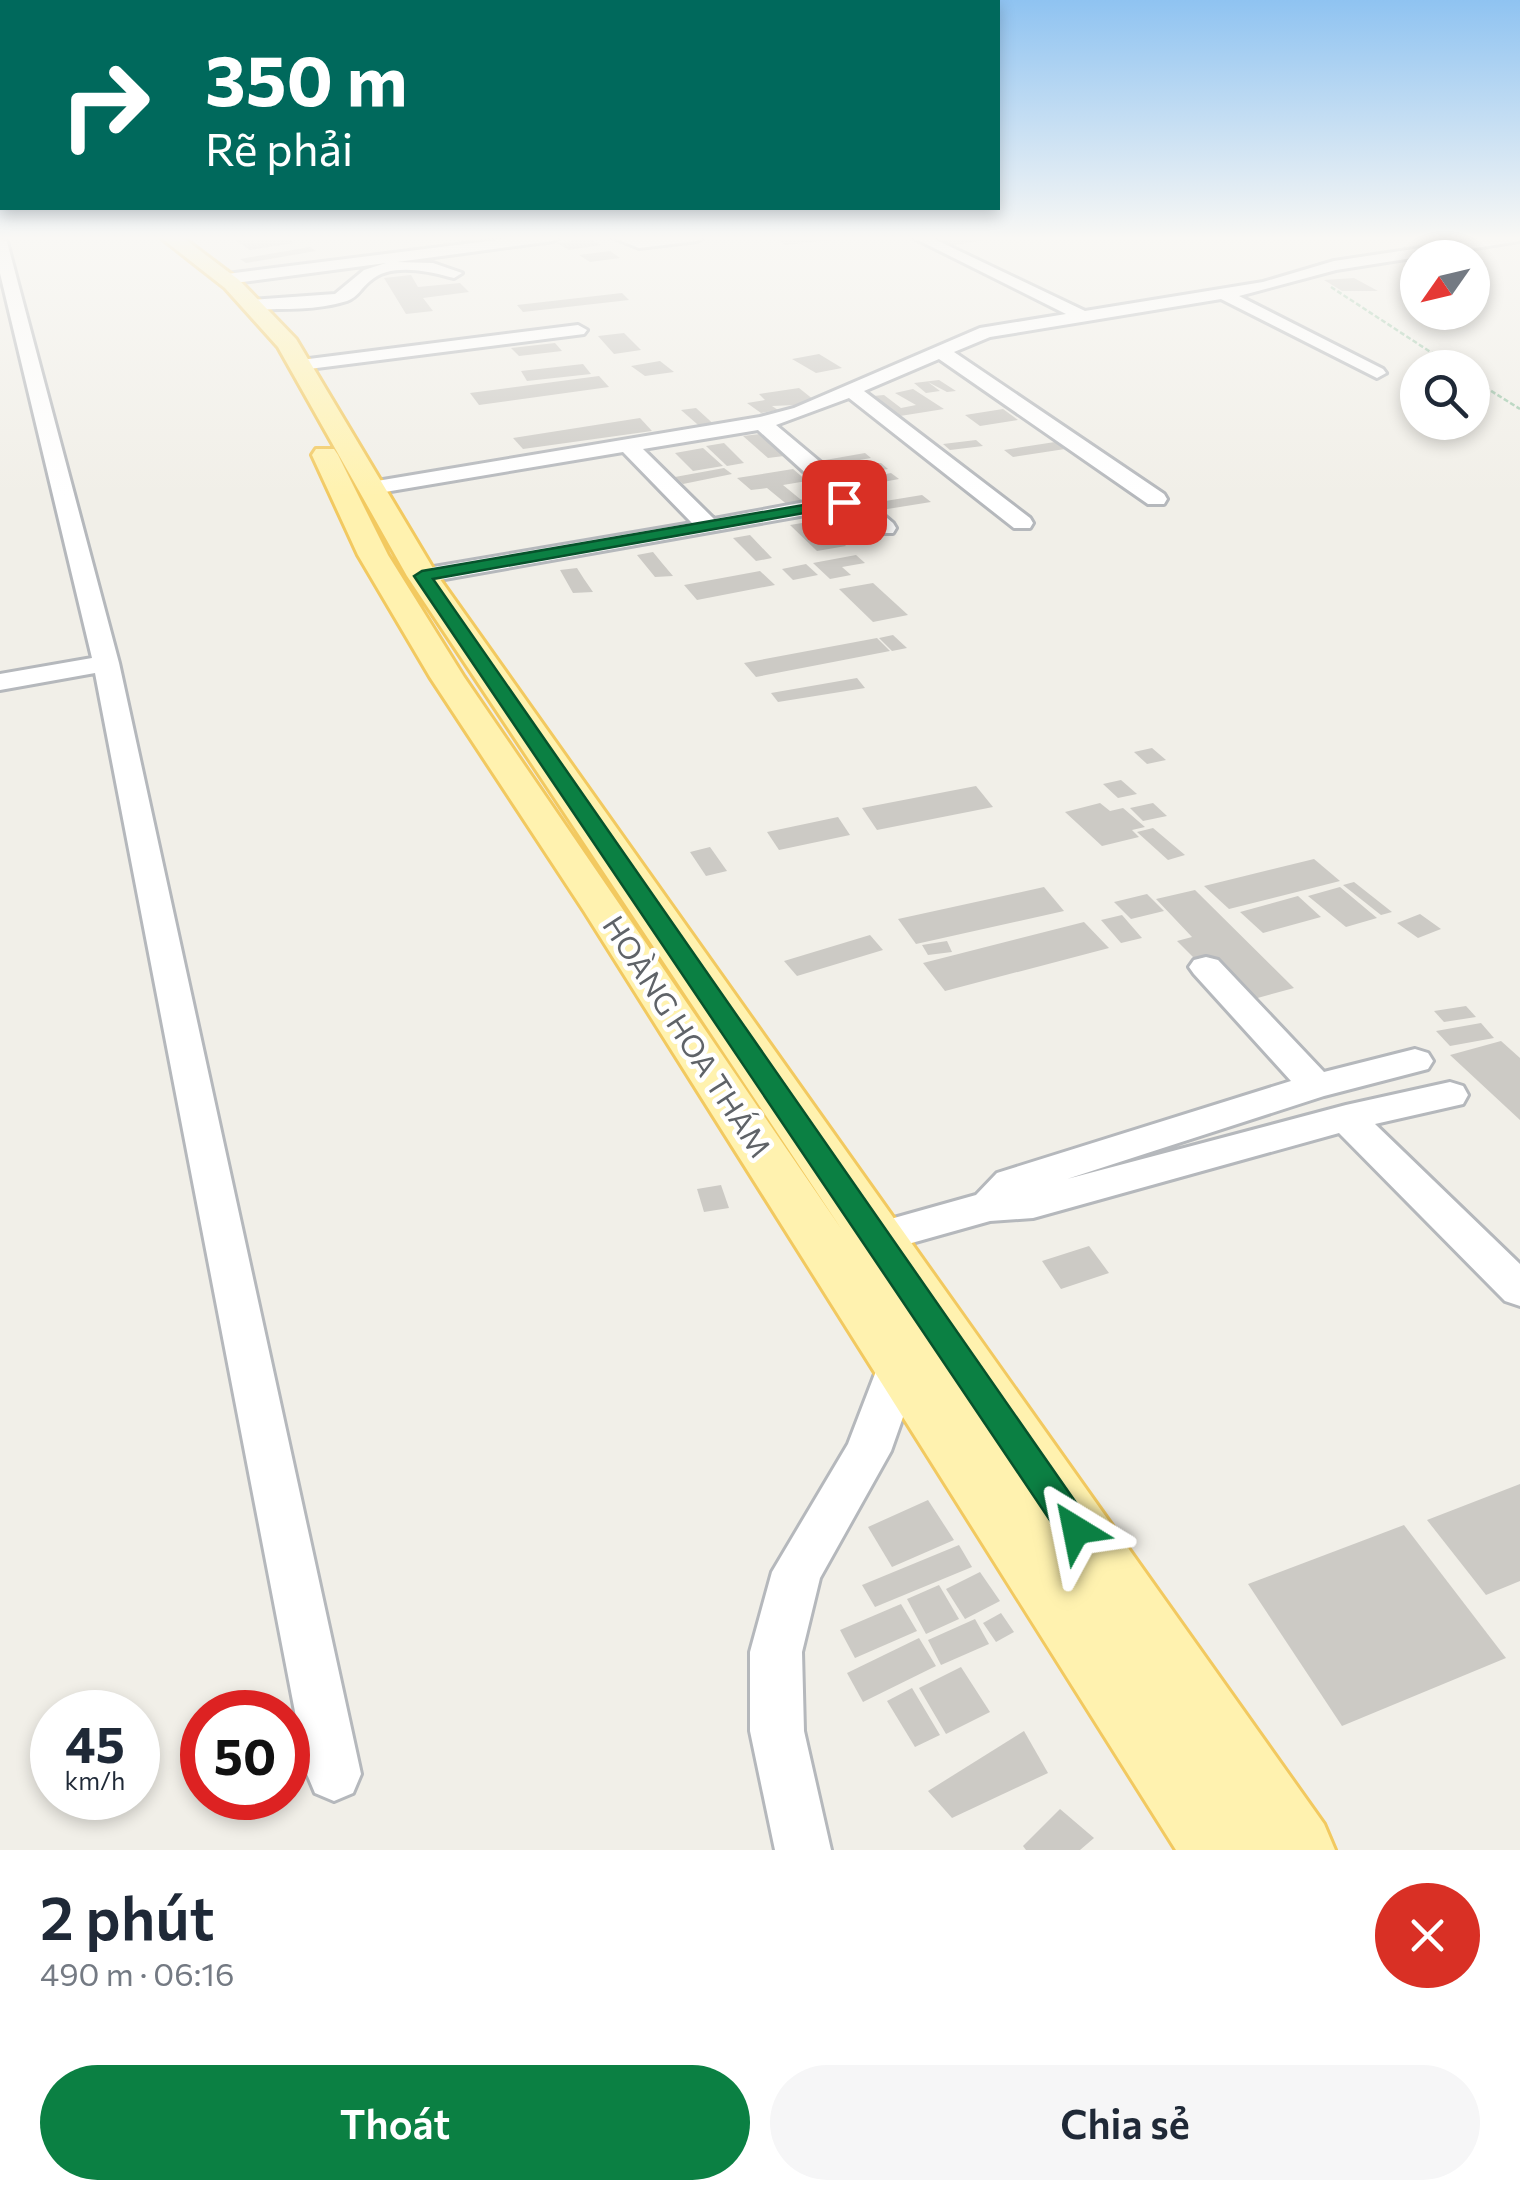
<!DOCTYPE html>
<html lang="vi">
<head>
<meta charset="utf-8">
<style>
  body { margin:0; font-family:Commissioner,sans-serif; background:#f6f6f7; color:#1f2937; height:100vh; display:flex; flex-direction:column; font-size:38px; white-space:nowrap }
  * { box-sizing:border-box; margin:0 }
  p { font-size:32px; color:#747a83 }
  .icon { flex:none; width:55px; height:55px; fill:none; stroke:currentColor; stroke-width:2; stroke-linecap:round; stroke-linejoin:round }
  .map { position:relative; height:1850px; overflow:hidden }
  .drawer { display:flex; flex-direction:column; background:#fff; flex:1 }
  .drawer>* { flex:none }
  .guide { position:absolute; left:0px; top:0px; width:1000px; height:210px; box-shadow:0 5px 15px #0003; background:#00695c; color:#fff; overflow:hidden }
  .needle { width:65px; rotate:236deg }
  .buttons { position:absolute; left:1400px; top:240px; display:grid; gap:20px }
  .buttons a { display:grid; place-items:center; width:90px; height:90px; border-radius:50%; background:#fff; box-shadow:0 5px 15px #0003; font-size:50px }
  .speed { position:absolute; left:30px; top:1690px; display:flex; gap:20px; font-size:50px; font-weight:700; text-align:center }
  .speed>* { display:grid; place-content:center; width:130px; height:130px; border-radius:50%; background:#fff; box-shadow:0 5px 15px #0003; line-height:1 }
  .speed small { font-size:25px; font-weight:400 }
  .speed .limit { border:15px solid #d22; background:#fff; color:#111 }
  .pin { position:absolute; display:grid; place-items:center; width:85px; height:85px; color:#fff; margin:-42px; border-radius:20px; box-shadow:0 5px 15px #0006 }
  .me { position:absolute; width:110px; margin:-55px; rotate:325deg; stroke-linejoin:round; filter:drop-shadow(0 0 8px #0008) }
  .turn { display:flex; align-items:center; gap:35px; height:210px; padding:0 40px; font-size:45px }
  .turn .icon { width:130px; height:130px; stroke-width:2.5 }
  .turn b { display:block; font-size:70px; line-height:85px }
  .round { display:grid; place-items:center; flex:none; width:105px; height:105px; border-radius:52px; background:#f6f6f7 }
  .head { display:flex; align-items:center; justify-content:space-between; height:170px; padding:0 40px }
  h1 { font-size:60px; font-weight:600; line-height:75px }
  .cta { display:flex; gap:20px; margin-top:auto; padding:20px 40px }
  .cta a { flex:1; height:115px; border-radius:60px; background:#0b8043; color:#fff; font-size:40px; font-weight:600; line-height:115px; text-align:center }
  .cta a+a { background:#f6f6f7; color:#1f2937 }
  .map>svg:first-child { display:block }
</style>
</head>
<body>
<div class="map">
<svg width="1520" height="1850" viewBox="0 0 1520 1850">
  <rect width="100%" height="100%" fill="#f1efe8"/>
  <!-- building -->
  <g fill="#cccac5">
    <polygon points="230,237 284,237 294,243 250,250"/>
    <polygon points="815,237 841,239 785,245 779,240"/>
    <polygon points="936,237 994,237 994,239 953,245"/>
    <polygon points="589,238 601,245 569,250 557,243"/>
    <polygon points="310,247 316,251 246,263 240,259"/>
    <polygon points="610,251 620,258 590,262 579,255"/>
    <polygon points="411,275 418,287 460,283 469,292 423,298 433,311 406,314 384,278"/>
    <polygon points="1354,278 1378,291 1342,291 1324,280"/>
    <polygon points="622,293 629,300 523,312 517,305"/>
    <polygon points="624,333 641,350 614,354 598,336"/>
    <polygon points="555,343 562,351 519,356 511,348"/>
    <polygon points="819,354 842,368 816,373 792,359"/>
    <polygon points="660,361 674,372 645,376 631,366"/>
    <polygon points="583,364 591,374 527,381 521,371"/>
    <polygon points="599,376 609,387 479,405 470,393"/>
    <polygon points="939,380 956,391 947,392 928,382 940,391 926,393 914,383"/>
    <polygon points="799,388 819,404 772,406 778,410 761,413 747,403 765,400 759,394"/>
    <polygon points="913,389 944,409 900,416 873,396 884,395 901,408 916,405 895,393"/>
    <polygon points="696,408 719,429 705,431 681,410"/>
    <polygon points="1003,409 1018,420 980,426 965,415"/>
    <polygon points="640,418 652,431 523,449 513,438"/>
    <polygon points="760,434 784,456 768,458 743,436"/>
    <polygon points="976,440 983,446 950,450 943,444"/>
    <polygon points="1055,442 1065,449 1013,457 1004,450"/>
    <polygon points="724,443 744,463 727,466 706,446"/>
    <polygon points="703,448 723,466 693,471 675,453"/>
    <polygon points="865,453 871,458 820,467 814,462"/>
    <polygon points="881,463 888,469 834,478 826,472"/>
    <polygon points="724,468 732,474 683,484 675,477"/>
    <polygon points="793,469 807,481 783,485 811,508 795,511 767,488 751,490 737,478"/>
    <polygon points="891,473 899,479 851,488 843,482"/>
    <polygon points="922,495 931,502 875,511 867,504"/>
    <polygon points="820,520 846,546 817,551 790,525"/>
    <polygon points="750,535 772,558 756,561 733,538"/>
    <polygon points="653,552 662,563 673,576 655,577 637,555"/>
    <polygon points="856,555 865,563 842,567 851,575 830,579 813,563"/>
    <polygon points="806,564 818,575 793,580 782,569"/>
    <polygon points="577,568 584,579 593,592 573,593 560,570"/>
    <polygon points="760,571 775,585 697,600 684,585"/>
    <polygon points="873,583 908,615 873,622 839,589"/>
    <polygon points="893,635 907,648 892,651 879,638"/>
    <polygon points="877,638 890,651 756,677 744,663"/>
    <polygon points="857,678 865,688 778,702 771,693"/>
    <polygon points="1152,748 1166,760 1147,764 1134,752"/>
    <polygon points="1121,780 1137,794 1118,798 1103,784"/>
    <polygon points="976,786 993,807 877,830 862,808"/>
    <polygon points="1100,803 1110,811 1123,808 1145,827 1132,830 1139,837 1102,846 1065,812"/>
    <polygon points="1153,803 1167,816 1143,821 1130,808"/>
    <polygon points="838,817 850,835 779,850 767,832"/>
    <polygon points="1153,828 1185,855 1168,860 1137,832"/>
    <polygon points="710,847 727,871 706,876 690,852"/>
    <polygon points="1314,859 1340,881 1229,909 1204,886"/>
    <polygon points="1354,882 1392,912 1381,915 1343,885"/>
    <polygon points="1044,887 1064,911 916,944 898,919"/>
    <polygon points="1340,887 1377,918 1346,927 1308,896"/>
    <polygon points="1195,890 1294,988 1254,999 1212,956 1196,960 1177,941 1192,937 1156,899"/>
    <polygon points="1147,894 1164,911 1131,919 1114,902"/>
    <polygon points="1298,896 1321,917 1263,933 1240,912"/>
    <polygon points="1420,914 1441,929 1418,938 1397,923"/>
    <polygon points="1122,915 1142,938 1121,943 1101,920"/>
    <polygon points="1084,922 1109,948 945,991 923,963"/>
    <polygon points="870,935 883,950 797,976 784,961"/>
    <polygon points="947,941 952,952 928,955 922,945"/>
    <polygon points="1466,1006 1476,1017 1444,1022 1434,1011"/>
    <polygon points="1481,1023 1494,1038 1450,1046 1436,1031"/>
    <polygon points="1501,1041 1520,1058 1520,1120 1450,1055"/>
    <polygon points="721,1185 729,1208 704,1212 697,1189"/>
    <polygon points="1089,1246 1109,1273 1061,1289 1042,1261"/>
    <polygon points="1520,1484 1520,1581 1486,1595 1427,1520"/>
    <polygon points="928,1500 954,1540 892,1567 868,1527"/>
    <polygon points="1404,1525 1506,1658 1342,1726 1248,1584"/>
    <polygon points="959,1545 972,1567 875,1607 862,1585"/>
    <polygon points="980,1572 1000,1601 965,1619 946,1589"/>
    <polygon points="939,1585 959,1619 926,1634 907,1599"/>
    <polygon points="901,1604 917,1631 855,1658 840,1630"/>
    <polygon points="1001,1613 1014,1632 996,1642 983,1623"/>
    <polygon points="975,1619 989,1644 941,1665 928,1640"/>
    <polygon points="919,1638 936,1666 863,1702 847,1673"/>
    <polygon points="961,1667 990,1712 946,1734 919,1688"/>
    <polygon points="912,1688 940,1735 915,1747 887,1701"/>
    <polygon points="1024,1731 1048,1773 952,1818 928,1791"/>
    <polygon points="1060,1809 1094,1838 1080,1850 1026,1850 1023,1846"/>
  </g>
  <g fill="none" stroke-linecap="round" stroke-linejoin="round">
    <!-- minor casing -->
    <g stroke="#b5b8bc" stroke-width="6">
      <g id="minor">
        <path d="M 520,237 L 560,237 L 553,241 L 397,262 L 433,263 L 462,273 L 454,278 C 430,271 390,262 370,281 C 361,288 358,297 347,301 C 316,311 283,308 252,310 L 244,305 L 252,300 L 335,294 L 364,270 L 386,263 L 227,284 L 219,279 L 227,274 Z"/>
        <polygon points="612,237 704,237 697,241 639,248"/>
        <path d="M 912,237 L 930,237 L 1085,311 L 1263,282 L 1334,261 L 1493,237 L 1520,237 L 1520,241 L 1336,270 L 1239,296 L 1383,369 L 1386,373 L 1377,378 L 1221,299 L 990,337 L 954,352 L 1164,494 L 1167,499 L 1164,504 L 1148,504 L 939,359 L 864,391 L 1030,518 L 1033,523 L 1030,528 L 1014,528 L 849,398 L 776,425 L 893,523 L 896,528 L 893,533 L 877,533 L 845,508 L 422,583 L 410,576 L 422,569 L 692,523 L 623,452 L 373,494 L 362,488 L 365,483 L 760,417 L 794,408 L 980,328 L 1066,314 ZM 758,430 L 832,497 L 714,519 L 643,449 Z"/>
        <polygon points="0,238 7,242 119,663 361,1774 353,1793 334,1801 315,1793 307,1774 95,673 0,690 0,674 92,658 0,273"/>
        <polygon points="578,325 587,330 584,334 301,370 292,365 301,360"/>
        <polygon points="1206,957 1218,960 1324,1072 1415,1049 1428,1053 1433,1061 1428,1069 1324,1096 1067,1179 1346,1105 1450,1082 1463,1086 1468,1095 1463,1104 1375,1124 1520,1264 1520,1306 1505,1301 1339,1133 1033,1218 990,1221 876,1253 862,1249 856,1238 862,1227 976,1195 997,1173 1291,1081 1194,974 1189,967 1194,960"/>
        <polygon points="899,1348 915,1353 921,1366 891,1451 820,1578 802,1652 804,1731 831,1850 775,1850 750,1731 750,1652 772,1572 848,1444 883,1353"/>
      </g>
    </g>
    <!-- major casing -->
    <g stroke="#f2c960" stroke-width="6">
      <polygon id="major" points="160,237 182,237 239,280 296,339 437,575 1324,1824 1335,1850 1176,1850 584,911 430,677 358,555 312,455 316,449 334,449 338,455 388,555 464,677 842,1230 407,576 278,347 225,288"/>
    </g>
    <!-- path -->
    <g stroke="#9cc7a9" stroke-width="2.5" stroke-dasharray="5 2.5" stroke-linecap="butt">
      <polyline points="1331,287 1455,368"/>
      <polyline points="1472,379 1520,409"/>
    </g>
    <!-- minor -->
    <use href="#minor" fill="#fff" fill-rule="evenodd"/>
    <!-- major -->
    <use href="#major" fill="#fff2af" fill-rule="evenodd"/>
  </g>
  <!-- sky -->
  <linearGradient id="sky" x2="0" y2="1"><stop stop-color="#8fc3f1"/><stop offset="0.48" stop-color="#f9f8f5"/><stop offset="1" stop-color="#f9f8f5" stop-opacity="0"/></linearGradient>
  <rect width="1520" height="496" fill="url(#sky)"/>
  <!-- route -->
  <polygon fill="#0b8043" stroke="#07532c" stroke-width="2.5" points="844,498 851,502 849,505 433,579 1088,1520 1093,1530 1088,1541 1076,1545 1064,1541 414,576 422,571"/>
  <g text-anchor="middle" stroke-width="9" stroke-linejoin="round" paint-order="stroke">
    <!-- street labels -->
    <g font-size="30" fill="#5f6368" stroke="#fff">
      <text transform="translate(686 1037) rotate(57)" y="10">HOÀNG HOA THÁM</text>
    </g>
  </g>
</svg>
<div class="buttons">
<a><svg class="needle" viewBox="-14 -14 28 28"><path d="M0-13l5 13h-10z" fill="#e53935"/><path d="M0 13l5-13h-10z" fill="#747a83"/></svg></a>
<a><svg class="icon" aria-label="search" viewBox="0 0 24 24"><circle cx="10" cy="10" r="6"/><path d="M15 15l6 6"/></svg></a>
</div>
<div class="speed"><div>45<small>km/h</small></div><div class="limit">50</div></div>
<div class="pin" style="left:844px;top:502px;background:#d93025"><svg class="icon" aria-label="arrive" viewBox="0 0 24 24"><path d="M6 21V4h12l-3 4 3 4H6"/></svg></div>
<svg class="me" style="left:1076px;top:1530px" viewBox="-20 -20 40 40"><path d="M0-17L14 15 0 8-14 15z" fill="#0b8043" stroke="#fff" stroke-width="4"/></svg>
<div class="guide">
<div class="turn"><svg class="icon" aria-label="right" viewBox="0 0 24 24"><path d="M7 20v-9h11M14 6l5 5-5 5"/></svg><div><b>350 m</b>Rẽ phải</div></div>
</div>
</div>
<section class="drawer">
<div class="head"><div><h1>2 phút</h1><p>490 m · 06:16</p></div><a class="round" style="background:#d93025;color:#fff"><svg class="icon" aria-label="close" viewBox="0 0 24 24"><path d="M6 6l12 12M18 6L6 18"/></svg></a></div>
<div class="cta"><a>Thoát</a><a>Chia sẻ</a></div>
</section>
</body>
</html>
